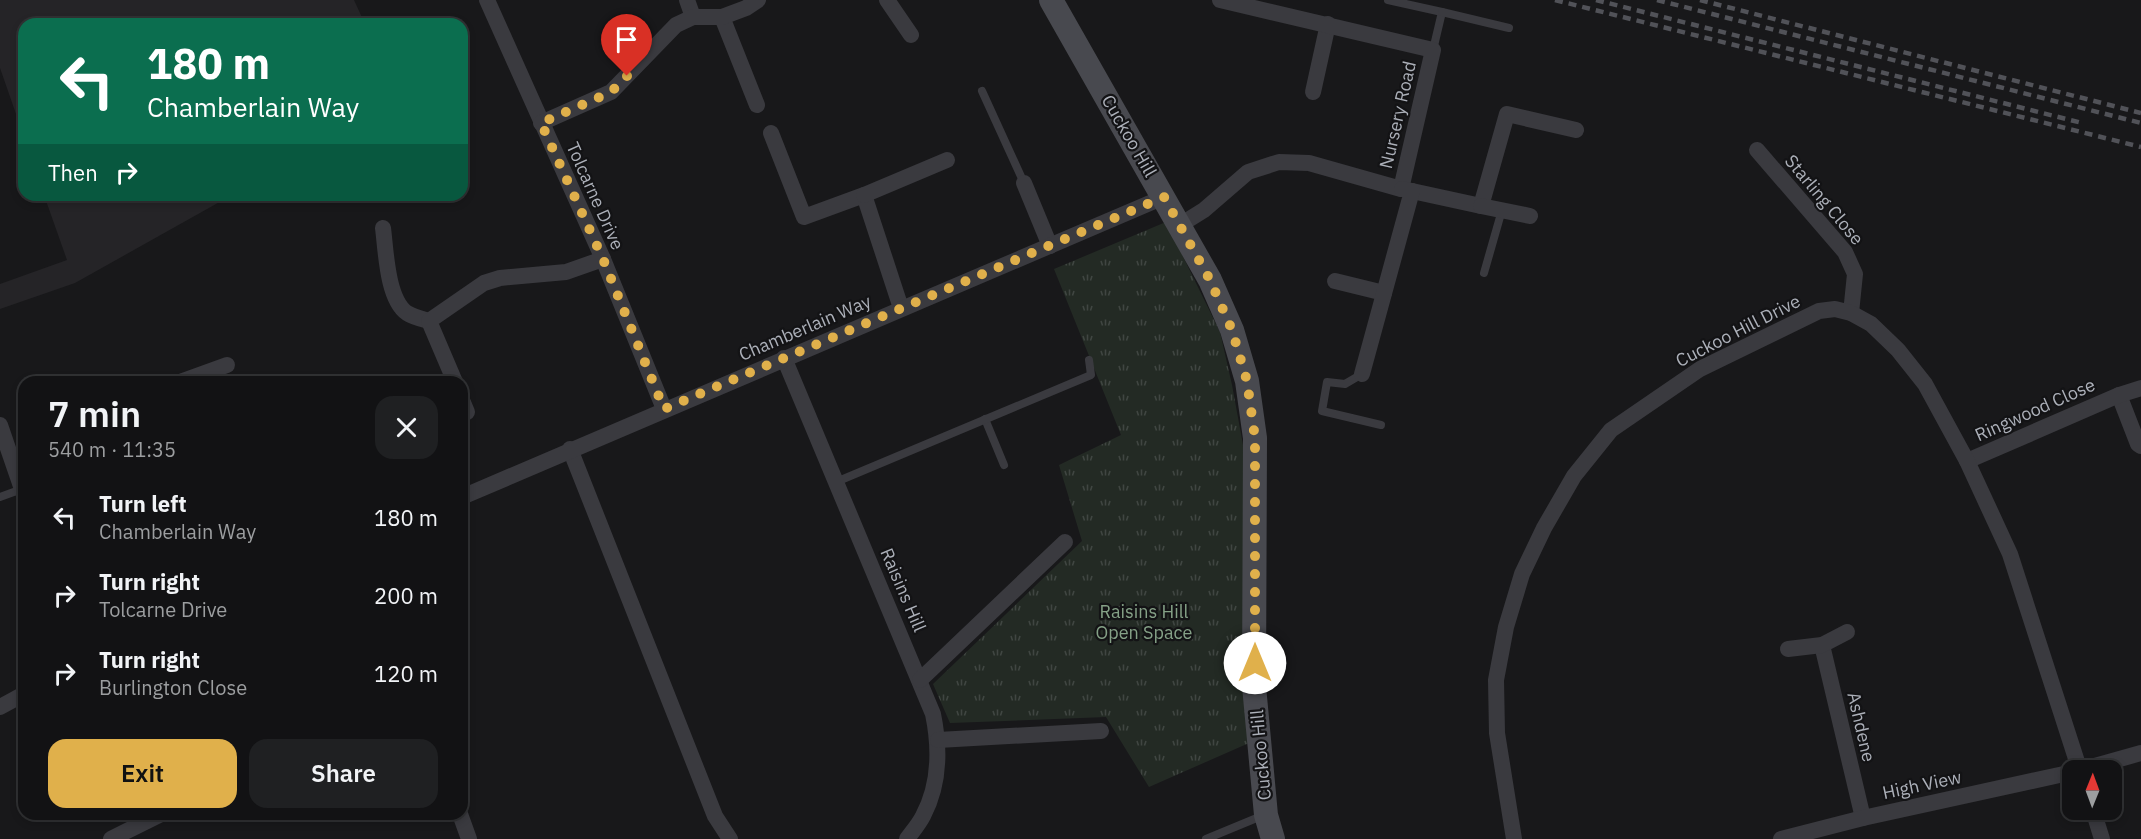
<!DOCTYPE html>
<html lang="en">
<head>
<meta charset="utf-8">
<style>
  body { margin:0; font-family:"IBM Plex Sans",sans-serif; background:#1f2022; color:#f1f3f6; height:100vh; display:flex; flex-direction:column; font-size:22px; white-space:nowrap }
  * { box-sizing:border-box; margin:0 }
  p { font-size:20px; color:#9c9ea0 }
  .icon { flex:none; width:33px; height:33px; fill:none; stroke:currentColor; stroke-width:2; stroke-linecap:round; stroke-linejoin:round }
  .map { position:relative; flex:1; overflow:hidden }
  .sheet { position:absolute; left:18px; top:376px; width:450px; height:444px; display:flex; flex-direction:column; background:#121214; border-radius:18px; box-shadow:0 3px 9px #0003,0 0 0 2px #313234 }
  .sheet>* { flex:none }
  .top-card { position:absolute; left:18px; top:18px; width:450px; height:183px; border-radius:18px; box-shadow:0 3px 9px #0003,0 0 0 2px #313234; background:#0b6e4f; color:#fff; overflow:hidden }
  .needle { width:39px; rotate:1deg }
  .tools { position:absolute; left:2062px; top:760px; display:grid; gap:12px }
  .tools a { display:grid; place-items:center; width:60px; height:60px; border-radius:12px; background:#121214; box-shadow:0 3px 9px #0003,0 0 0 2px #313234; font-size:30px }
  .pin { position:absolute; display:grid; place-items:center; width:51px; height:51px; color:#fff; margin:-62px -26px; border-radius:50% 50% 50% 0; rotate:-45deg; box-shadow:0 0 6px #0007 }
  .pin .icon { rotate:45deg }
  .me { position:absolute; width:66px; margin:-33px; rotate:0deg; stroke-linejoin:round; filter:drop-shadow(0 0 4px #0008) }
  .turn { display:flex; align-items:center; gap:21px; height:126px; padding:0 30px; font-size:27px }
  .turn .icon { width:78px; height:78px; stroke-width:2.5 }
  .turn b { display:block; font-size:42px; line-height:51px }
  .then { display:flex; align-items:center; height:57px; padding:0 30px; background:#0003; gap:12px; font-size:22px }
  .round { display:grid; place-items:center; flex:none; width:63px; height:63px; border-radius:18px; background:#1f2022 }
  .headline { display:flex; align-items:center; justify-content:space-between; height:102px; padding:0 30px }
  h1 { font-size:36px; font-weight:600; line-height:45px }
  .action { display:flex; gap:12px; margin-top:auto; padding:12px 30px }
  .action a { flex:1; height:69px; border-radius:18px; background:#e0b04b; color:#111; font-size:24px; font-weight:600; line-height:69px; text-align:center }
  .action a+a { background:#1f2022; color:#f1f3f6 }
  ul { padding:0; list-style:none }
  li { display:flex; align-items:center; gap:18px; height:78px; padding:0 30px }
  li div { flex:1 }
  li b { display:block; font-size:22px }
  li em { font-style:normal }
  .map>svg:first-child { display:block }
</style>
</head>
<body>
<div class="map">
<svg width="2141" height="839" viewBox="0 0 2141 839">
  <defs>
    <pattern id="grass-tufts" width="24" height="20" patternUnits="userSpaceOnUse" patternTransform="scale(1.5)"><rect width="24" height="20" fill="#232a24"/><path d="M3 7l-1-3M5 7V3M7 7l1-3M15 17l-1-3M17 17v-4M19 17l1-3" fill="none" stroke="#404642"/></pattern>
  </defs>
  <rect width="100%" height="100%" fill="#18181a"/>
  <!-- built -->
  <g fill="#252427">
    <polygon points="0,0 354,0 365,24 24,24 24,137 0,68"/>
    <polygon points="44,195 232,195 75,283 0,309 0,284 67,260"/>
  </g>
  <!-- grass -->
  <polygon fill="url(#grass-tufts)" points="1166,222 1220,332 1232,385 1243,445 1249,743 1149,787 1106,717 950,723 933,684 1082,541 1059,465 1121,435 1054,269"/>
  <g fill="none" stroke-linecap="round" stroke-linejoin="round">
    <!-- service -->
    <g stroke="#3a3a3f" stroke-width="8">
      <polyline points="1388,0 1442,12 1433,50"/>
      <polyline points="1442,12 1509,28"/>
      <polyline points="982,91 1024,183"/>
      <polyline points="1484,273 1502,210"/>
      <polyline points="1362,374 1345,384 1327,382 1322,411 1381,425"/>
      <polyline points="985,419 1004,465"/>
      <polyline points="836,482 1091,375 1089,360"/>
      <polyline points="0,497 22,489"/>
      <polyline points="1206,839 1264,815"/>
    </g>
    <!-- minor -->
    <g stroke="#3a3a3f" stroke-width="16">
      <polyline points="487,0 603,259 664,409"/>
      <polyline points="687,0 693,17"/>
      <polyline points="887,0 911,35"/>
      <polyline points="722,17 757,105"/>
      <polyline points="1313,92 1328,24"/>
      <polyline points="541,123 611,92 676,25 693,17 722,17 746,8 758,0"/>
      <polyline points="771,133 804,217 864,195 901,308"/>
      <polyline points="1757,150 1845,252 1855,274 1851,313"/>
      <polyline points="1024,183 1050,246"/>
      <polyline points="1412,191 1481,206 1507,114 1576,130"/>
      <polyline points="864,195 947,160"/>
      <polyline points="1481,206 1530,216"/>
      <polyline points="1180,225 1204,210 1248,172 1279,162 1309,163 1401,189 1433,50 1220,0"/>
      <path d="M 383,228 C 386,251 387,299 407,313 C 413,317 422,319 429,321"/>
      <polyline points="1335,281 1384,293"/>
      <path d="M 784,358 L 933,714 C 940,748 940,784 923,816 C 919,824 912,832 907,839"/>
      <polyline points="1362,374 1412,191 1402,189"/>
      <polyline points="180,382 227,365"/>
      <polyline points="455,382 429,321 484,283 500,278 566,272 603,259"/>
      <polyline points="2119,395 2138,444 2141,446"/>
      <polyline points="462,400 467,412"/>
      <polyline points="0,425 24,495"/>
      <polyline points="570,449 715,816 730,839"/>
      <polyline points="1967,461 2119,395 2141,388"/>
      <polyline points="462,497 1164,197"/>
      <polyline points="1822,645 1863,818"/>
      <polyline points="1788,649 1822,645 1847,632"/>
      <polyline points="920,680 1065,542"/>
      <polyline points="0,707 24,694"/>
      <polyline points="938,740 1101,731"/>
      <polyline points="2077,771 2141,753"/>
      <polyline points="2093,810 2102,839"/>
      <polyline points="460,814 469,839"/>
      <polyline points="111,839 161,814"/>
      <polyline points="1514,839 1497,733 1496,680 1506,627 1522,574 1544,528 1574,476 1611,430 1700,369 1819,311 1835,309 1851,313 1871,324 1898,350 1925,384 1967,461 2010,554 2080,771"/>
      <polyline points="1781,839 1863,818 2073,772"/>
    </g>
    <!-- secondary -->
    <polyline stroke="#48494f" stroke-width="24" points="1051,0 1210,280 1232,330 1247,381 1255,438 1254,686 1266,815 1273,839"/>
    <!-- rail -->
    <g stroke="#515258" stroke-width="4.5" stroke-dasharray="8 6" stroke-linecap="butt">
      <polyline points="1555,0 2141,147"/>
      <polyline points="1596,0 2082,123"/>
      <polyline points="1657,0 2141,123"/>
      <polyline points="1700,0 2141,113"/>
    </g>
  </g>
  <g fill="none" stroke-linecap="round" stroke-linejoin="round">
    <!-- route -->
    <polyline stroke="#e0b04b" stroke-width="10" stroke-dasharray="0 18" points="627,76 611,92 541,123 603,259 664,409 1164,197 1210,280 1232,330 1247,381 1255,438 1255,663"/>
  </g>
  <g text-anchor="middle" stroke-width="4.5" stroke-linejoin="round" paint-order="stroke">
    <!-- street labels -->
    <g font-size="18" fill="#acb0b9" stroke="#131315">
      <text transform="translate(1398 115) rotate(-77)" y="6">Nursery Road</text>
      <text transform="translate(1129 136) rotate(60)" y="6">Cuckoo Hill</text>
      <text transform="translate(595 196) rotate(66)" y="6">Tolcarne Drive</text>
      <text transform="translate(1824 200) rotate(50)" y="6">Starling Close</text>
      <text transform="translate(805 328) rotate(-23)" y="6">Chamberlain Way</text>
      <text transform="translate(1738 331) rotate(-27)" y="6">Cuckoo Hill Drive</text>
      <text transform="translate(2035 410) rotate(-24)" y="6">Ringwood Close</text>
      <text transform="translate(903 590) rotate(67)" y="6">Raisins Hill</text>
      <text transform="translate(1861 727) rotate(77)" y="6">Ashdene</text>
      <text transform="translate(1261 755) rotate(-95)" y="6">Cuckoo Hill</text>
      <text transform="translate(1922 785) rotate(-12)" y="6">High View</text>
    </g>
    <!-- park labels -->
    <g font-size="18" fill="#85a187" stroke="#131315">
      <text x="1144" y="618">Raisins Hill<tspan x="1144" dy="21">Open Space</tspan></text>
    </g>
  </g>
</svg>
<div class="tools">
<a><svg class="needle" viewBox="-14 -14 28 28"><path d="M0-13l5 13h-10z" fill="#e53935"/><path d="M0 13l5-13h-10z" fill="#9c9ea0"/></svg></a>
</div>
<div class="pin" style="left:627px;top:76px;background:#d93025"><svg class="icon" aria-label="arrive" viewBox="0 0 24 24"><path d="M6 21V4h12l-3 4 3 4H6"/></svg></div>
<svg class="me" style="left:1255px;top:663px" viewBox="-20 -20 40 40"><circle r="19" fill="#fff"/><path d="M0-13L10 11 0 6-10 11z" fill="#e0b04b"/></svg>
<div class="top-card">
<div class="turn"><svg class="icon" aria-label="left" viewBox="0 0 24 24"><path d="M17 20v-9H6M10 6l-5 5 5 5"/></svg><div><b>180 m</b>Chamberlain Way</div></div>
<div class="then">Then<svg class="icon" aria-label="right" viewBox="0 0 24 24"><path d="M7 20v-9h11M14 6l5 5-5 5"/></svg></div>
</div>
<section class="sheet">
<div class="headline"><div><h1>7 min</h1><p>540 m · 11:35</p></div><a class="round"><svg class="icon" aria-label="close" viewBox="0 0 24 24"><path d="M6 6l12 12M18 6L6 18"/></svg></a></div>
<ul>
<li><svg class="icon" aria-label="left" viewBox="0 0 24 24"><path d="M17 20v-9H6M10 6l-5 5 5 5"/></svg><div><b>Turn left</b><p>Chamberlain Way</p></div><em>180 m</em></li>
<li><svg class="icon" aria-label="right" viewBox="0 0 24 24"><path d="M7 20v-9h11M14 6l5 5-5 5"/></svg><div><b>Turn right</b><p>Tolcarne Drive</p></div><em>200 m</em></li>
<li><svg class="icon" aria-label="right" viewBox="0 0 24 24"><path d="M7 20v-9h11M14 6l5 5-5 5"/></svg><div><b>Turn right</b><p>Burlington Close</p></div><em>120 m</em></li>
</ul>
<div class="action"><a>Exit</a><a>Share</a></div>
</section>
</div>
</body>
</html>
